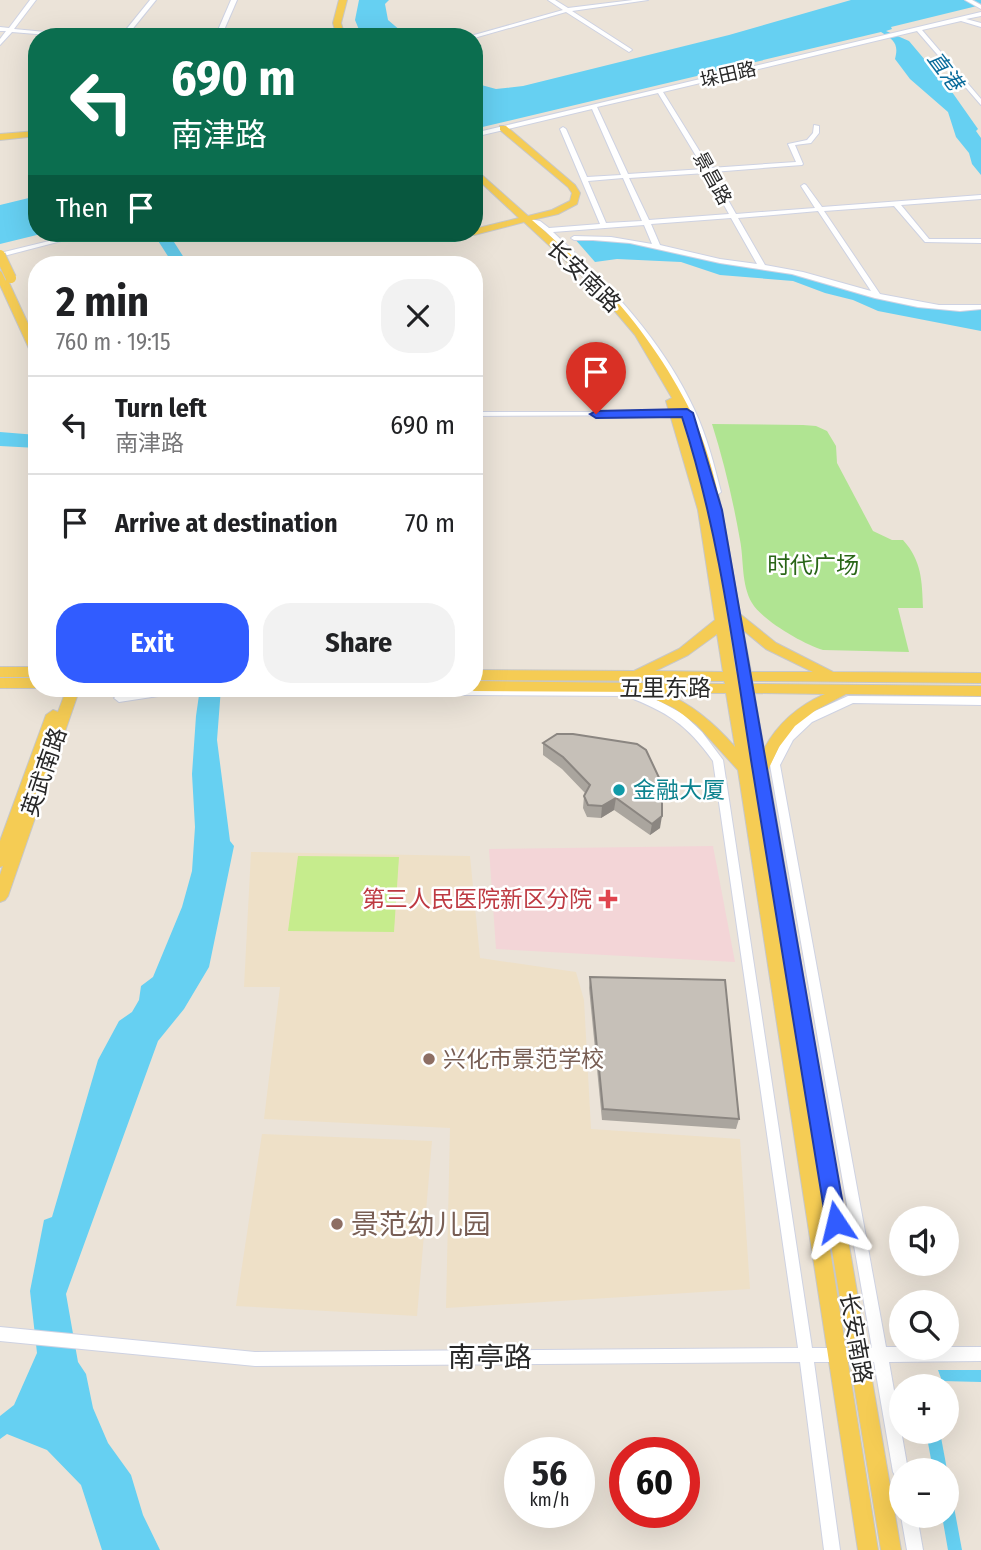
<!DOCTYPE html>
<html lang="en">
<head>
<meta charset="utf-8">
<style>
  body { margin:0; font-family:"Fira Sans Condensed","Noto Sans SC",sans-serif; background:#f2f2f2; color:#202124; height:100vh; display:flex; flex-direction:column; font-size:26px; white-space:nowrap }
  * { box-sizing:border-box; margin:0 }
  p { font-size:23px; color:#757577 }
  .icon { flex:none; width:38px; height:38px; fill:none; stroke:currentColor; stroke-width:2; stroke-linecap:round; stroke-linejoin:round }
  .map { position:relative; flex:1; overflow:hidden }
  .drawer { position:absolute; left:28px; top:256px; width:455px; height:441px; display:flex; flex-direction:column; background:#fff; border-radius:28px; box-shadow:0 7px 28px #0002 }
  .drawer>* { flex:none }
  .hud { position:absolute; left:28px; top:28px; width:455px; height:214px; border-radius:28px; box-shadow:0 7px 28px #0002; background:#0b6e4f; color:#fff; overflow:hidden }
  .tools { position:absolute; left:889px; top:1206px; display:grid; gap:14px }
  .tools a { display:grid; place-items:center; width:70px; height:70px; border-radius:50%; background:#fff; box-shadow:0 7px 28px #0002; font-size:35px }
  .speed { position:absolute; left:504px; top:1437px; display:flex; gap:14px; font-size:35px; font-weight:700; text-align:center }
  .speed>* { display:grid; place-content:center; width:91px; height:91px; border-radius:50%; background:#fff; box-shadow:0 7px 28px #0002; line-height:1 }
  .speed small { font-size:18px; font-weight:400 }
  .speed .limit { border:10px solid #d22; background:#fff; color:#111 }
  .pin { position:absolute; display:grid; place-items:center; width:60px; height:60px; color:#fff; margin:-72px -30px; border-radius:50% 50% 50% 0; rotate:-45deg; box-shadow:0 0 7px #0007 }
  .pin .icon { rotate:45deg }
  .me { position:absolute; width:77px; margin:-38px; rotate:350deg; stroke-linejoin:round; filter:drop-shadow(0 0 5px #0008) }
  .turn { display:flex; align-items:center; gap:24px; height:147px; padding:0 28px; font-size:32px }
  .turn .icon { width:91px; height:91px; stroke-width:2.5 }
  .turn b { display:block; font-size:49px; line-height:60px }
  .then { display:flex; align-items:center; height:66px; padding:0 28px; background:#0003; gap:14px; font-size:26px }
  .round { display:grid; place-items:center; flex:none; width:74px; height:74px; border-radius:28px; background:#f2f2f2 }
  .headline { display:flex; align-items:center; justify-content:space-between; height:119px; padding:0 28px }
  h1 { font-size:42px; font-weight:700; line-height:52px }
  .action { display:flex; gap:14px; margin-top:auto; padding:14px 28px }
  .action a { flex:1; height:80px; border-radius:28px; background:#315cff; color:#fff; font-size:28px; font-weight:700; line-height:80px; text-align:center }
  .action a+a { background:#f2f2f2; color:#202124 }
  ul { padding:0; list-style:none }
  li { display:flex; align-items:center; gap:21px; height:98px; padding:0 28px; border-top:2px solid #e0e0e0 }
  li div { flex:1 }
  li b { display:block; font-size:26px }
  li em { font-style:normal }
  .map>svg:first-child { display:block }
</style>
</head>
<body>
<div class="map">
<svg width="981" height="1550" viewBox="0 0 981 1550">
  <rect width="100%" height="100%" fill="#ebe3d8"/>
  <!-- education -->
  <g fill="#eee0c7">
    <polygon points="251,852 470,856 480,958 576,972 584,1000 591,1129 740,1139 750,1289 446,1308 450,1128 264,1119 280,987 244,987"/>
    <polygon points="262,1134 432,1141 417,1316 236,1306"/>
  </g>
  <!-- medical -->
  <polygon fill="#f3d5d7" points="713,846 735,962 496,949 489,849"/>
  <!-- green -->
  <path fill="#b0e492" d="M 712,424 L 803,425 L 816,426 L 827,431 L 836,446 L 837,463 L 873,531 L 892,540 L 903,540 C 922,561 922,581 923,608 L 898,608 L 909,652 L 823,650 C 803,644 762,620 752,603 C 741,584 744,560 740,540 C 733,500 724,462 712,424 Z"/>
  <!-- pitch -->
  <polygon fill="#c6ec8d" points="298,856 399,857 394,932 288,931"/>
  <!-- water -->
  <g fill="#66d0f2">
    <polygon points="359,0 389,0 385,4 388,20 408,37 362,37 355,20"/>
    <path d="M 851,0 L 981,0 L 981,5 L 891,27 L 892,29 L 886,31 L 909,41 L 952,92 L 978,129 L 976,131 L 981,138 L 981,175 L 972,164 L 969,153 L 956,137 L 948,112 L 910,79 L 895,59 C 899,44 894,40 881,32 L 474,129 L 474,83 L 496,89 L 523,86 L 729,35 Z"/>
    <polygon points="37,196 37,233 45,233 0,244 0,205"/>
    <polygon points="156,233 172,233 174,242 188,264 173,264 155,236"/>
    <polygon points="574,238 637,242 717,260 780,269 925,306 981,307 981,331 878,311 853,300 825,293 793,281 720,275 681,262 617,259 595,262"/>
    <polygon points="0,432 37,435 37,448 0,446"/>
    <polygon points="200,688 221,688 217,740 230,841 234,846 209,967 184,1009 158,1041 66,1294 78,1362 86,1374 93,1408 108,1443 131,1475 143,1515 160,1550 102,1550 81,1485 47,1450 7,1434 0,1439 0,1416 14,1405 37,1353 30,1291 44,1220 52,1217 98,1060 119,1021 132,1012 139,1000 141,986 153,977 182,907 192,871 195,827 192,774 196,716"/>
    <polygon points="938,1370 981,1370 981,1382 942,1381"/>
    <polygon points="926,1432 940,1432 962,1550 948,1550 942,1516 947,1516 947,1470 933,1470"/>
  </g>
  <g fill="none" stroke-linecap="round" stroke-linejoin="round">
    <!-- minor casing -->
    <g stroke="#ced2e2" stroke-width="2">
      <g id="minor">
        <polygon points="30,0 36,0 14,29 98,37 72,37 12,32 0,45 0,39 6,31 0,31 0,27 9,28"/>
        <polygon points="150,0 156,0 126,37 120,37"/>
        <polygon points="231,0 237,0 221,37 215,37"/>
        <polygon points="548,0 555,0 568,8 633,0 648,0 572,11 631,49 632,50 629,52 566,12 474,38 467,37 563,10"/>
        <polygon points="965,0 972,0 981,5 981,9"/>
        <path d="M 981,12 L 981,16 L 966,19 L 981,23 L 981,27 L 961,21 L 922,30 L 981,99 L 981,105 L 917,31 L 663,92 L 710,168 L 796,162 L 788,144 L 807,140 L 813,133 L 814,125 L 819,126 L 819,133 L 811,143 L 795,145 L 803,164 L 802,165 L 712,172 L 736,214 L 815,208 L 801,186 L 804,184 L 806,185 L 822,207 L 981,195 L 981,199 L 901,205 L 929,239 L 981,239 L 981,243 L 925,242 L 894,206 L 824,211 L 880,294 L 939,305 L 981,305 L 981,309 L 960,311 L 918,307 L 875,298 L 792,274 L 720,263 L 630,243 L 593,240 L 574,240 L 571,238 L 574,236 L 611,237 L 652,244 L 644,225 L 553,232 C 609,285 662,339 695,411 C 707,437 714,464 721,492 L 717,495 L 713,492 L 701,450 L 688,413 L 684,415 L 474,416 L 474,412 L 687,412 C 676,389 665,367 650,346 C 620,304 582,267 545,231 L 536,224 L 522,220 L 525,218 L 540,221 L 549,228 L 600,224 L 560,129 L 563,127 L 566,129 L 587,177 L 621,175 L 592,109 L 474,137 L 474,133 ZM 658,93 L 704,169 L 628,174 L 597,107 ZM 706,173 L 729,214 L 649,220 L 629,178 ZM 623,178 L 642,221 L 606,223 L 588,181 ZM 818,211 L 871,291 L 803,272 L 765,265 L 738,218 ZM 731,218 L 757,264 L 720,259 L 660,245 L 651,224 Z"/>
        <polygon points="82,233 92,233 0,257 0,253"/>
        <path d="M 474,687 L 627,688 L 661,702 L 683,714 L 702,732 L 723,760 L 812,1348 L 872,1348 L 770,765 L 785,735 L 804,716 L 848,696 L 981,697 L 981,705 L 853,703 L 812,722 L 793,740 L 780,765 L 886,1347 L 981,1347 L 981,1361 L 889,1362 L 908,1470 L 901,1470 L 901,1480 L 896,1477 L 893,1472 L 874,1362 L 814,1362 L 840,1550 L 824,1550 L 800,1362 L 255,1366 L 0,1341 L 0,1327 L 255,1352 L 798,1348 L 713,761 C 687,724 667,712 626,696 L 178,693 L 119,702 L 114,698 L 119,694 L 163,688 Z"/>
        <polygon points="901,1516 917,1516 923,1550 907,1550"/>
      </g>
    </g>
    <!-- major casing -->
    <g stroke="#c7c7c7" stroke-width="2">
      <g id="major">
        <polygon points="339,0 347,0 341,23 345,37 337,37 333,23"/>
        <path d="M 500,126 L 506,126 L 575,185 L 580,193 L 577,204 L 558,214 L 532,220 C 556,242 581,262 603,286 C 637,322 669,367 691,412 C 720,471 728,550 740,614 L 776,643 L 833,672 L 981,673 L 981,683 L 752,681 L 753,684 L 981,686 L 981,696 L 846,694 L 816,710 L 795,726 L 779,747 L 768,770 L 901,1550 L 881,1550 L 741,693 L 878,1550 L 858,1550 L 738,770 L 697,725 L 674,708 L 646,695 L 645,692 L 474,691 L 468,688 L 474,688 L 474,681 L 725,684 L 724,681 L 474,680 L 474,670 L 634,671 L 679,649 L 715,620 L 698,510 L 666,401 L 672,398 L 635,335 L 596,289 L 524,222 L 474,235 L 470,233 L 474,233 L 474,229 L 519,218 L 474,176 L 474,168 L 528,216 L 552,210 L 570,201 L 572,193 L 568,187 L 500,130 ZM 679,411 L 698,465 L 707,500 ZM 718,560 L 727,614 L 727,615 ZM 727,615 L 728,617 L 738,672 L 736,672 ZM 743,630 L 766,649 L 813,672 L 751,672 ZM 717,634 L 723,672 L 655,671 L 688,655 ZM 665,693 L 726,693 L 735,747 C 715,724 693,705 665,693 ZM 754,693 L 825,694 C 798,706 778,723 764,749 Z"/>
        <polygon points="37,131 37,136 0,140 0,134"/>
        <polygon points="0,271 5,274 37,343 37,358 32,355 0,285"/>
        <rect x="0" y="667" width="37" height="10"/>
        <rect x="0" y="678" width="37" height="10"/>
        <polygon points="67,688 80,688 8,896 5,900 0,902 0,875 3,866 0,867 0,841 46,715 53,710 58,712"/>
      </g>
    </g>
    <!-- minor -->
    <use href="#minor" fill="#fff" fill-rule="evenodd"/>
    <!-- major -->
    <use href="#major" fill="#f5cc54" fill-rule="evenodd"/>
    <!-- major-bridge casing -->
    <g stroke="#c7c7c7" stroke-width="12" stroke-linecap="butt">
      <polyline id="major-bridge" points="0,255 11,278"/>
    </g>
    <!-- major-bridge -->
    <use href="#major-bridge" stroke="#f5cc54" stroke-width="10"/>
  </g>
  <!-- wall -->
  <g fill="#aaa59e">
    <polygon points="543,743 660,828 650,835 614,810 601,818 587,817 583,808 584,796 585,793 562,769 543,755"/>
    <polygon points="590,977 739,1119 736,1129 602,1120 589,988"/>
  </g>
  <!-- shaded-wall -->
  <g fill="#8b8681">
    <polygon points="616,798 614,810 601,818 602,806"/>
    <polygon points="662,816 660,828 650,835 652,824"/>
  </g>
  <!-- building -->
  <g fill="#c6c0b8" stroke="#8b8681" stroke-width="2">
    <polygon points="557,734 573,734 637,744 646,750 662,784 662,816 652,824 616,798 602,806 588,805 584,796 590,785 563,757 543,743"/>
    <polygon points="590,977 725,980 739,1119 603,1109"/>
  </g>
  <!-- route -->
  <path fill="#315cff" stroke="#203ca6" stroke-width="2" d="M 687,409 L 693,413 L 722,510 L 846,1222 L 843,1229 L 836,1232 L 829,1229 L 826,1222 C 801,1068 776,914 751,760 C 733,645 718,528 682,417 L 596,418 L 590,414 L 596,411 Z"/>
  <!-- markers -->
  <circle fill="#0f9aa8" stroke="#fff" stroke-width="2.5" cx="619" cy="790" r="7"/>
  <path fill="#e0444e" stroke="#fff" stroke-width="2.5" d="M604.5 888.5h7v7h7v7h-7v7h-7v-7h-7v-7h7z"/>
  <g fill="#8d6e63" stroke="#fff" stroke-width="2.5">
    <circle cx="429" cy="1059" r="7"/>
    <circle cx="337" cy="1224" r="7"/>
  </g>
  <g text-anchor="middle" stroke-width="5" stroke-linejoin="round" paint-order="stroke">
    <!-- far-street labels -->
    <g font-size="19" fill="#282828" stroke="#fff">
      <text transform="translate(728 74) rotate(-13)" y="7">垛田路</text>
      <text transform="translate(713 178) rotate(61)" y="7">景昌路</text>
    </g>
    <!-- far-water labels -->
    <g font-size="21" font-style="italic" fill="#096b9b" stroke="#fff">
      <text transform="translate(945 71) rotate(53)" y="7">直港</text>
    </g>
    <!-- street labels -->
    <g font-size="23" fill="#282828" stroke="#fff">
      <text transform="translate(584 276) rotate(44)" y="8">长安南路</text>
      <text x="665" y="696">五里东路</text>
      <text transform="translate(44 772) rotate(-71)" y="8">英武南路</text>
      <text transform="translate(856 1338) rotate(80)" y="8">长安南路</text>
    </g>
    <!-- park labels -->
    <g font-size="23" fill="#296617" stroke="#fff">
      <text x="813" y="573">时代广场</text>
    </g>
    <!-- culture labels -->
    <g font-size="23" fill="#0d838f" stroke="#fff" text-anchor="start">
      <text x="633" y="798">金融大厦</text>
    </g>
    <!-- health labels -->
    <g font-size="23" fill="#be3a42" stroke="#fff" text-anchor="end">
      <text x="592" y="907">第三人民医院新区分院</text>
    </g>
    <!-- education labels -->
    <g font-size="23" fill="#785e54" stroke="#fff" text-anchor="start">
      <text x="443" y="1067">兴化市景范学校</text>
    </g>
    <!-- near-education labels -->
    <g font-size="28" fill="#785e54" stroke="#fff" text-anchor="start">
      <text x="351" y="1234">景范幼儿园</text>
    </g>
    <!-- near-street labels -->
    <g font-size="28" fill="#282828" stroke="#fff">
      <text x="490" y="1367">南亭路</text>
    </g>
  </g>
</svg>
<div class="tools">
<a><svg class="icon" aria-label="sound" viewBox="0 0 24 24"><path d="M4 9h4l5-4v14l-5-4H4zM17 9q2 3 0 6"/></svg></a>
<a><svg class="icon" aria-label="search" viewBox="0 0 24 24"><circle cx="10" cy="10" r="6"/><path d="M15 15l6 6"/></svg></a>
<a>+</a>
<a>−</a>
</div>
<div class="speed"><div>56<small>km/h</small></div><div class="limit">60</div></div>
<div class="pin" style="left:596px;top:414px;background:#d93025"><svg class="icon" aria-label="arrive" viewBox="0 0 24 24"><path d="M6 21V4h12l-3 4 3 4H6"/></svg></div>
<svg class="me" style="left:836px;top:1222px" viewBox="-20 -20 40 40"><path d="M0-17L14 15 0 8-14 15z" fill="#315cff" stroke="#fff" stroke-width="4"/></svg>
<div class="hud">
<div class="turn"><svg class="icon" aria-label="left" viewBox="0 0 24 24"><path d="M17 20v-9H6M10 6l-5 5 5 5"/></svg><div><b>690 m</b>南津路</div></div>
<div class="then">Then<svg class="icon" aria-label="arrive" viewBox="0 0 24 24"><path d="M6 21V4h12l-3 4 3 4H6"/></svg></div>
</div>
<section class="drawer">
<div class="headline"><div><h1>2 min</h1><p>760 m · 19:15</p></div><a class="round"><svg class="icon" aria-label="close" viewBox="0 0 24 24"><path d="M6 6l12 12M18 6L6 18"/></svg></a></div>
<ul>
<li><svg class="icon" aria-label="left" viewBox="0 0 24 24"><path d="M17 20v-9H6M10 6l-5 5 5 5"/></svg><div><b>Turn left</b><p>南津路</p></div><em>690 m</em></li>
<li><svg class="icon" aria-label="arrive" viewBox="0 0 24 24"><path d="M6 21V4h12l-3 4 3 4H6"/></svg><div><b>Arrive at destination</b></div><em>70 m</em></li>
</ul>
<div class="action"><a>Exit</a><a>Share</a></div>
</section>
</div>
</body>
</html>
